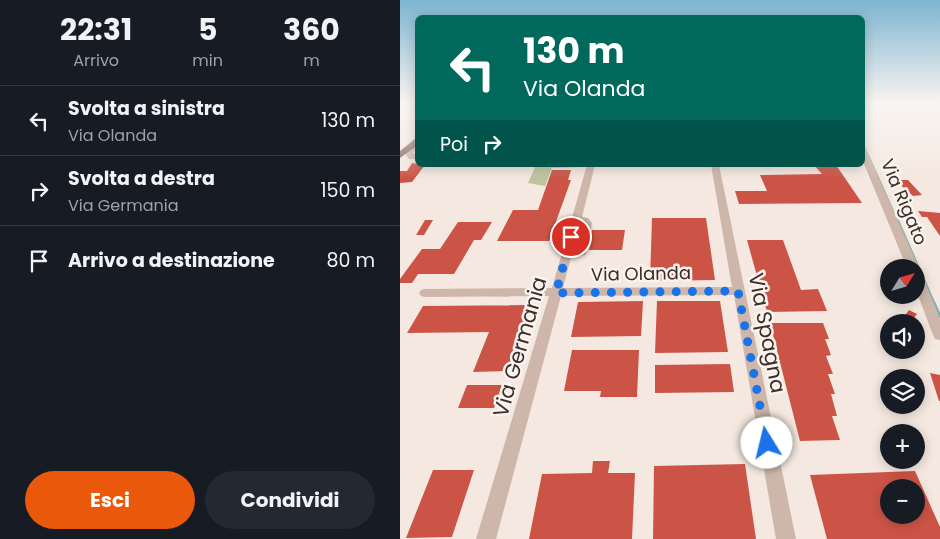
<!DOCTYPE html>
<html lang="it">
<head>
<meta charset="utf-8">
<style>
  body { margin:0; font-family:Poppins,sans-serif; background:#242831; color:#f1f3f6; height:100vh; display:flex; flex-direction:column; font-size:19px; white-space:nowrap }
  * { box-sizing:border-box; margin:0 }
  p { font-size:16px; color:#9ea1a6 }
  .icon { flex:none; width:28px; height:28px; fill:none; stroke:currentColor; stroke-width:2; stroke-linecap:round; stroke-linejoin:round }
  .map { position:relative; flex:1; overflow:hidden }
  .details { display:flex; flex-direction:column; background:#171b24; width:400px }
  .details>* { flex:none }
  .hud { position:absolute; left:15px; top:15px; width:450px; height:152px; border-radius:8px; box-shadow:0 2px 12px #0003; background:#00695c; color:#fff; overflow:hidden }
  .needle { width:32px; rotate:53deg }
  .buttons { position:absolute; left:480px; top:259px; display:grid; gap:10px }
  .buttons a { display:grid; place-items:center; width:45px; height:45px; border-radius:50%; background:#171b24; box-shadow:0 2px 12px #0003; font-size:25px }
  .pin { position:absolute; display:grid; place-items:center; width:42px; height:42px; color:#fff; margin:-21px; border:2px solid #fff; border-radius:50%; box-shadow:0 1px 5px #0007 }
  .me { position:absolute; width:55px; margin:-28px; rotate:351deg; stroke-linejoin:round; filter:drop-shadow(0 0 4px #0008) }
  .turn { display:flex; align-items:center; gap:18px; height:105px; padding:0 25px; font-size:22px }
  .turn .icon { width:65px; height:65px; stroke-width:2.5 }
  .turn b { display:block; font-size:35px; line-height:42px }
  .then { display:flex; align-items:center; height:48px; padding:0 25px; background:#0003; gap:10px; font-size:19px }
  .eta { display:flex; justify-content:space-evenly; align-items:center; height:85px; text-align:center }
  .eta b { font-size:30px; font-weight:700; line-height:35px }
  .primary-button { display:flex; gap:10px; margin-top:auto; padding:10px 25px }
  .primary-button a { flex:1; height:58px; border-radius:30px; background:#ea580c; color:#fff; font-size:20px; font-weight:700; line-height:58px; text-align:center }
  .primary-button a+a { background:#242831; color:#f1f3f6 }
  ul { padding:0; list-style:none }
  li { display:flex; align-items:center; gap:15px; height:70px; padding:0 25px; border-top:1px solid #363941 }
  li div { flex:1 }
  li b { display:block; font-size:19px }
  li em { font-style:normal }
  main { display:flex; flex:1; min-height:0 }
  .map>svg:first-child { display:block }
</style>
</head>
<body>
<main>
<section class="details">
<div class="eta">
<div><b>22:31</b><p>Arrivo</p></div>
<div><b>5</b><p>min</p></div>
<div><b>360</b><p>m</p></div>
</div>
<ul>
<li><svg class="icon" aria-label="left" viewBox="0 0 24 24"><path d="M17 20v-9H6M10 6l-5 5 5 5"/></svg><div><b>Svolta a sinistra</b><p>Via Olanda</p></div><em>130 m</em></li>
<li><svg class="icon" aria-label="right" viewBox="0 0 24 24"><path d="M7 20v-9h11M14 6l5 5-5 5"/></svg><div><b>Svolta a destra</b><p>Via Germania</p></div><em>150 m</em></li>
<li><svg class="icon" aria-label="arrive" viewBox="0 0 24 24"><path d="M6 21V4h12l-3 4 3 4H6"/></svg><div><b>Arrivo a destinazione</b></div><em>80 m</em></li>
</ul>
<div class="primary-button"><a>Esci</a><a>Condividi</a></div>
</section>
<div class="map">
<svg width="540" height="539" viewBox="0 0 540 539">
  <rect width="100%" height="100%" fill="#f4e8e0"/>
  <!-- green -->
  <polygon fill="#bdc59e" points="136,165 181,165 182,167 152,168 145,186 128,183"/>
  <g fill="none" stroke-linecap="round" stroke-linejoin="round">
    <!-- stream-far3 -->
    <polyline stroke="#7db3ae" stroke-width="1" points="462,141 469,157"/>
    <!-- stream-far2 -->
    <polyline stroke="#7db3ae" stroke-width="2" points="468,155 498,222"/>
    <!-- stream-far1 -->
    <polyline stroke="#7db3ae" stroke-width="2.5" points="498,221 535,305"/>
    <!-- stream -->
    <polyline stroke="#7db3ae" stroke-width="3" points="534,303 540,316"/>
  </g>
  <!-- building -->
  <g fill="#cc5446" fill-rule="evenodd">
    <polygon points="12,163 25,165 12,182 0,183 0,171 7,171"/>
    <polygon points="414,165 436,165 462,203 339,204 335,191 367,191 360,175 422,174"/>
    <polygon points="152,170 171,170 168,180 171,180 149,241 97,241 113,210 138,210"/>
    <polygon points="495,180 508,180 522,195 513,196"/>
    <polygon points="518,211 540,213 540,236 527,217 522,217"/>
    <polygon points="252,218 306,218 315,280 250,281"/>
    <polygon points="25,220 33,220 24,235 16,235"/>
    <polygon points="58,222 92,222 81,240 74,240 54,274 18,274 12,283 0,283 0,279 22,249 40,249"/>
    <polygon points="192,230 225,230 222,250 189,250"/>
    <polygon points="347,240 383,240 401,290 418,289 427,311 367,312"/>
    <polygon points="243,301 241,336 171,337 178,302"/>
    <polygon points="257,301 320,301 328,352 255,353"/>
    <polygon points="129,305 107,371 73,372 89,332 7,333 23,306"/>
    <polygon points="509,310 517,314 511,322 500,322"/>
    <polygon points="370,323 423,323 429,339 425,339 431,355 426,356 433,374 428,374 435,394 431,394 437,416 432,416 440,440 400,441"/>
    <polygon points="172,350 239,350 237,397 200,397 201,391 164,391"/>
    <polygon points="330,364 334,392 255,393 255,365"/>
    <polygon points="530,373 540,375 540,401 539,401"/>
    <polygon points="67,385 102,385 94,408 58,408"/>
    <polygon points="193,461 210,461 208,473 235,473 232,539 129,539 142,474 192,473"/>
    <polygon points="345,464 356,539 253,539 254,466"/>
    <polygon points="33,470 74,470 52,537 6,538"/>
    <path d="M 515,471 L 540,527 L 540,539 L 427,539 L 410,475 ZM 489,488 L 516,488 L 516,515 L 489,515 Z"/>
  </g>
  <g fill="none" stroke-linecap="round" stroke-linejoin="round">
    <!-- minor -->
    <g fill="#ceb6aa" fill-rule="evenodd">
      <polygon points="14,139 18,139 18,146 13,153 18,155 18,159 9,159 5,153"/>
      <polygon points="462,147 466,149 519,268 517,270 522,274 540,319 540,340 535,339 533,335 516,290 516,268 507,268 462,159"/>
      <path d="M 187,165 L 195,165 L 182,217 L 188,218 L 192,223 L 186,253 L 185,255 L 171,257 L 163,288 L 332,287 L 311,165 L 319,165 L 396,539 L 376,539 L 334,295 L 161,296 L 96,539 L 76,539 L 149,296 L 25,297 L 21,296 L 19,293 L 21,290 L 25,289 L 152,288 ZM 180,223 L 182,223 L 176,250 L 173,250 Z"/>
    </g>
    <!-- major -->
    <polygon fill="#7d615a" fill-rule="evenodd" points="15,139 18,139 18,145 0,158 0,151"/>
  </g>
  <!-- sky -->
  <linearGradient id="sky" x2="0" y2="1"><stop stop-color="#7db4d1"/><stop offset="0.58" stop-color="#faf5f1"/><stop offset="1" stop-color="#faf5f1" stop-opacity="0"/></linearGradient>
  <rect width="540" height="179" fill="url(#sky)"/>
  <g fill="none" stroke-linecap="round" stroke-linejoin="round">
    <!-- route -->
    <polyline stroke="#1a73e8" stroke-width="9" stroke-dasharray="0 16.2" points="171,237 156,293 338,291 367,443"/>
  </g>
  <g text-anchor="middle" stroke-width="5" stroke-linejoin="round" paint-order="stroke">
    <!-- street labels -->
    <g font-size="18" fill="#3b2d2a" stroke="#fbf3ed">
      <text transform="translate(504 202) rotate(67)" y="6">Via Rigato</text>
      <text transform="translate(241 274) rotate(-1)" y="6">Via Olanda</text>
    </g>
    <!-- near-street labels -->
    <g font-size="21" fill="#3b2d2a" stroke="#fbf3ed">
      <text transform="translate(367 333) rotate(79)" y="7">Via Spagna</text>
      <text transform="translate(120 347) rotate(-74)" y="7">Via Germania</text>
    </g>
  </g>
</svg>
<div class="buttons">
<a><svg class="needle" viewBox="-14 -14 28 28"><path d="M0-13l5 13h-10z" fill="#e53935"/><path d="M0 13l5-13h-10z" fill="#9ea1a6"/></svg></a>
<a><svg class="icon" aria-label="sound" viewBox="0 0 24 24"><path d="M4 9h4l5-4v14l-5-4H4zM17 9q2 3 0 6"/></svg></a>
<a><svg class="icon" aria-label="layers" viewBox="0 0 24 24"><path d="M12 4l9 5-9 5-9-5zM3 14l9 5 9-5"/></svg></a>
<a>+</a>
<a>−</a>
</div>
<div class="pin" style="left:171px;top:237px;background:#d93025"><svg class="icon" aria-label="arrive" viewBox="0 0 24 24"><path d="M6 21V4h12l-3 4 3 4H6"/></svg></div>
<svg class="me" style="left:367px;top:443px" viewBox="-20 -20 40 40"><circle r="19" fill="#fff"/><path d="M0-13L10 11 0 6-10 11z" fill="#1a73e8"/></svg>
<div class="hud">
<div class="turn"><svg class="icon" aria-label="left" viewBox="0 0 24 24"><path d="M17 20v-9H6M10 6l-5 5 5 5"/></svg><div><b>130 m</b>Via Olanda</div></div>
<div class="then">Poi<svg class="icon" aria-label="right" viewBox="0 0 24 24"><path d="M7 20v-9h11M14 6l5 5-5 5"/></svg></div>
</div>
</div>
</main>
</body>
</html>
